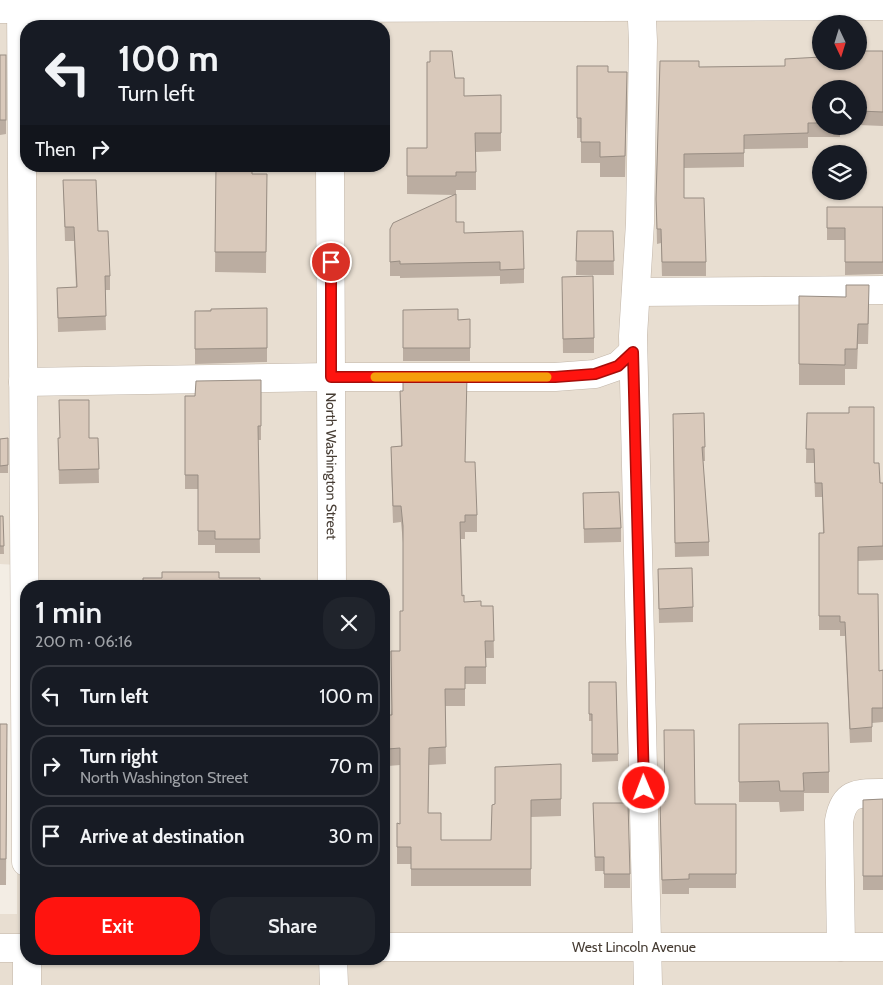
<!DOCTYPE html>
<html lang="en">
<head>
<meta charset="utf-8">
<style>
  body { margin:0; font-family:Cabin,sans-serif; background:#20242c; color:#f1f3f6; height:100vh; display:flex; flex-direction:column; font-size:19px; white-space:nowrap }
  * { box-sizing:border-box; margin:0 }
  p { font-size:16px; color:#9ea1a6 }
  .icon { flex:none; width:28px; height:28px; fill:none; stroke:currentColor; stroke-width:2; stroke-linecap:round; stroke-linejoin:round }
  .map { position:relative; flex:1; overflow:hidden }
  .sheet { position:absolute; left:20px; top:580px; width:370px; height:385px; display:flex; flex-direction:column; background:#171b24; border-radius:20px; box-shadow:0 1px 4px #0004 }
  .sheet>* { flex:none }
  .hud { position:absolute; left:20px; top:20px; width:370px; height:152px; border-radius:20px; box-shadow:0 1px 4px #0004; background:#171b24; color:#f1f3f6; overflow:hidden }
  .needle { width:32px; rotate:176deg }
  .tools { position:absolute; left:812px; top:15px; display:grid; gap:10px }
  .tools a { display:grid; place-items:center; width:55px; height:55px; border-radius:50%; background:#171b24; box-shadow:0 1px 4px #0004; font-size:25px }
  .pin { position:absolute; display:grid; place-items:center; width:42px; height:42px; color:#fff; margin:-21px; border:2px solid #fff; border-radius:50%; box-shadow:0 1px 5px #0007 }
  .me { position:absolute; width:55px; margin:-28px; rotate:359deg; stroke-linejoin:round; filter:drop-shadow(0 0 4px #0008) }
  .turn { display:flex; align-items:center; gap:18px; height:105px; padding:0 15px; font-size:22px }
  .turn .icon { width:65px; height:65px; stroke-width:2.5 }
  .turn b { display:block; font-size:35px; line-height:42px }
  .then { display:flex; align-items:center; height:48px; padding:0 15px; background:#0003; gap:10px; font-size:19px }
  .round { display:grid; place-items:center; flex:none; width:52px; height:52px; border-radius:20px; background:#20242c }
  .headline { display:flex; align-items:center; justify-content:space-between; height:85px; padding:0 15px }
  h1 { font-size:30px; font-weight:600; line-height:38px }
  .cta { display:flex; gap:10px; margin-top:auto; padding:10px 15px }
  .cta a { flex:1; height:58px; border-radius:20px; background:#ff140f; color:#fff; font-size:20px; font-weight:600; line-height:58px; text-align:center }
  .cta a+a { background:#20242c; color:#f1f3f6 }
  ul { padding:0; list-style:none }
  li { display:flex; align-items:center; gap:15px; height:62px; margin:0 10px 8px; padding:0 5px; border:2px solid #363941; border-radius:20px }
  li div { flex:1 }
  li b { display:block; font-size:19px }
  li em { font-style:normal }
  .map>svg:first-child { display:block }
</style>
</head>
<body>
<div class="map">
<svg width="883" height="985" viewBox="0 0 883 985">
  <rect width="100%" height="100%" fill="#f3ede4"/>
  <!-- residential -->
  <path fill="#e8ded1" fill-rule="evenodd" d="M 0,0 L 883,0 L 883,985 L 0,985 L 0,914 L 17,914 L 17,565 L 0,564 ZM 821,24 L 859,24 L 859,61 L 821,61 ZM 26,26 L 384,26 L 384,166 L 26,166 ZM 821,89 L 859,89 L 859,126 L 821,126 ZM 821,154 L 859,154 L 859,191 L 821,191 ZM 26,586 L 384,586 L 384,959 L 26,959 Z"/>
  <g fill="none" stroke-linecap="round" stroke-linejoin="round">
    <!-- minor casing -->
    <g stroke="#c2b6a9" stroke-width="29">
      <g id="minor">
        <polyline points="21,0 26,862"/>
        <polyline points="641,0 643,41 640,223 633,336 648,985"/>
        <polyline points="0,9 883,6"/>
        <path id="s1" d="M 330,166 L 332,586"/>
        <polyline points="636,292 883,290"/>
        <polyline points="23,382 331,377 555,377 595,374 618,366 633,352"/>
        <path id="s2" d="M 384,947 L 883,947"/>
        <path d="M 841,947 L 839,821 C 844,792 857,793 883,793"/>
        <polyline points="0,948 26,948"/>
        <polyline points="333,959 334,985"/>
        <polyline points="27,985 27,959"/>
      </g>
    </g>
    <!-- minor -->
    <use href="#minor" stroke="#fff" stroke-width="28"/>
  </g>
  <!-- wall -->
  <g fill="#bbada1">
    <polygon points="883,51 883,126 859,125 859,89 821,89 821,126 850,126 850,133 840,133 840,137 808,137 808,148 744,149 744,167 684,168 684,198 706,262 706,276 662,276 661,243 657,244 656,199 699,67 785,66 821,57"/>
    <polygon points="0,55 6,120 6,134 0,135"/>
    <polygon points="577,66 608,72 627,93 625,177 600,177 600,163 581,163 581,138 577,138"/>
    <polygon points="455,78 464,96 501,95 501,151 476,152 476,190 456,190 456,222 464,233 524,269 524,283 500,284 500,276 400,278 400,276 390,276 390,229 455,195 407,194 407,148 427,148"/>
    <polygon points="216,166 252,174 267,174 266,273 215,272"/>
    <polygon points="63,180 98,231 110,276 110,290 105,290 106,330 58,332 57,288 76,287 74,241 65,241"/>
    <polygon points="827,207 883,207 883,274 845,275 845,240 827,240"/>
    <polygon points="577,231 613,231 614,275 576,275"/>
    <polygon points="562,291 594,338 594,353 563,353"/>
    <polygon points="799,296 869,306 868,344 858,344 857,369 845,369 845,385 799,385"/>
    <polygon points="267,308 267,362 195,364 195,311"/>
    <polygon points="403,310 458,320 470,319 470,361 403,361"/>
    <polygon points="261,380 261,440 258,440 260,553 215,553 215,545 198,545 198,489 185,489 185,438 195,396"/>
    <polygon points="400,391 466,462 477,515 477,532 465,532 465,539 461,539 462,596 464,602 481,606 493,606 494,658 486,658 486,684 465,684 465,706 445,706 446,764 429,765 428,813 441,840 491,840 495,804 561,764 561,816 531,817 531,886 411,886 411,864 397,864 397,823 400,824 400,765 388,766 387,715 391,715 400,651 403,611 403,543 401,522 393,523 391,463 391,447 401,446"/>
    <polygon points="704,413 705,461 703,461 709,542 709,556 675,557 673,428"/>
    <polygon points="807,413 874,463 880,483 883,483 883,560 858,561 858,594 879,671 883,670 883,722 872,723 872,742 850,743 845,636 840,636 840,630 819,630 819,533 823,533 822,497 815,497 814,463 806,463"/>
    <polygon points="8,438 8,473 0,473 0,439"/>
    <polygon points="58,438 98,438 99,483 59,484"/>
    <polygon points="583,493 621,528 621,542 584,543"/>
    <polygon points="0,516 3,516 4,554 0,554"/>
    <polygon points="658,569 693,607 693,622 659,623"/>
    <polygon points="589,682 616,682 618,761 592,762 592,721 589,721"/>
    <polygon points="0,724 7,750 6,885 0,885"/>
    <polygon points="739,724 829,772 829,793 804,793 804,811 780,812 779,802 739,802"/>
    <polygon points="883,799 883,890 863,890 863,800"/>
    <polygon points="593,803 630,874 630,888 604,888 604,871 595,871"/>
    <polygon points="695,804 736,804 736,888 689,888 689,894 662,894 660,817"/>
  </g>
  <!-- building -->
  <g fill="#d9c9bb" stroke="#988d83">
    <polygon points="430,51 452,51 455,78 464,78 464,96 501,95 501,133 475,133 476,172 456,172 456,176 407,176 407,148 427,148 427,62 430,62"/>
    <polygon points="859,51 883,51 883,112 859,111 859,89 821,89 821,123 808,123 808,133 744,135 744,153 684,154 684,198 704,198 706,262 662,262 661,229 657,229 656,199 660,61 699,61 699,67 785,66 785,59 821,57 821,61 859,61"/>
    <rect x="0" y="55" width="6" height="65"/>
    <polygon points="577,66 608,66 608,72 627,72 625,156 600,157 600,142 581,142 581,118 577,118"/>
    <polygon points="216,166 252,166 252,174 267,174 266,252 215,252"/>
    <polygon points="63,180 96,180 98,231 108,231 110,276 105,276 106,316 58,318 57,288 77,287 74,227 65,227"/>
    <polygon points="456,194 456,222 464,222 464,233 523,231 524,269 500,270 500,262 400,264 400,261 390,262 390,229 393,223"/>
    <polygon points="827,207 883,207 883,262 845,262 845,228 827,228"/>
    <polygon points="577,231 613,231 614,261 576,261"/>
    <polygon points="593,276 594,338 563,339 562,277"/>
    <polygon points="846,285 869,285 868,324 858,324 857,349 845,349 845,365 799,364 799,296 846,297"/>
    <polygon points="267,308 267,348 195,349 195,311 211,311 211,309"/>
    <polygon points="458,309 458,320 470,319 470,348 403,348 403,310"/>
    <polygon points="403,376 467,376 465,462 475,462 477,515 465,515 465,522 460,522 462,596 464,595 464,602 481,601 481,606 493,606 494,641 485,641 486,667 465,667 465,689 445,689 446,747 429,748 428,813 441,813 441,840 491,840 492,805 495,804 495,767 561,764 561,799 531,800 531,869 411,869 411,847 397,847 397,823 400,824 400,748 388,749 387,715 392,715 391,651 400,651 400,611 403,611 403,526 401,506 393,506 391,447 402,446 400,391 403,391"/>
    <polygon points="261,380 261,426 258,426 260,539 215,539 215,531 198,531 198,475 185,475 185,396 195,396 196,381"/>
    <polygon points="59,400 89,400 89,438 98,438 99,469 59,470 58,438 60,438"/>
    <polygon points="849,407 874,407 874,463 879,463 880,483 883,483 883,546 858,547 858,594 878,594 879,671 883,670 883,708 872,708 872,727 850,729 845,622 840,622 840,616 819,616 819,533 824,533 822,483 815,483 814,449 806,449 807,413 849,413"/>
    <polygon points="704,413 705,447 702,447 709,542 675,543 673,414"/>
    <polygon points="8,438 8,465 0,466 0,439"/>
    <polygon points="619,492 621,528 584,529 583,493"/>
    <polygon points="0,516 3,516 4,546 0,546"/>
    <polygon points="692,568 693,607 659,609 658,569"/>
    <polygon points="162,572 219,572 219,578 260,578 260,586 143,586 143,578 162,578"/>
    <polygon points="589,682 616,682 618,754 592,754 592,714 589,714"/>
    <polygon points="828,723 829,772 803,773 804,791 780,791 779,781 739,782 739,724"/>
    <polygon points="0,724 7,724 6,859 0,859"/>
    <polygon points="664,730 694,730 695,804 736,804 736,874 689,874 689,879 662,880 660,802 665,802"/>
    <polygon points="883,799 883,876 863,876 863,800"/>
    <polygon points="593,803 628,803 630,874 604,874 604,857 595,857"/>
  </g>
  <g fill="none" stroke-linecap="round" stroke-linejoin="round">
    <!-- route casing -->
    <g stroke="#a60d0a" stroke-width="12">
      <polyline id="route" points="331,262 331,377 555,377 595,374 618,366 633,352 644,788"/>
    </g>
    <!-- route -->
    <use href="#route" stroke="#ff140f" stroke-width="9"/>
    <!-- slow -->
    <polyline stroke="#f59e0b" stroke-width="9" points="375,377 547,377"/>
  </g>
  <g text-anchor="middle" stroke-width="4.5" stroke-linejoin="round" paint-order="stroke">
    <!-- street labels -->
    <g font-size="14" fill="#463c33" stroke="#fff">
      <text dy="5" stroke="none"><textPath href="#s1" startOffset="300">North Washington Street</textPath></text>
      <text dy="5" stroke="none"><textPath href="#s2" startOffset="250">West Lincoln Avenue</textPath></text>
    </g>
  </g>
</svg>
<div class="tools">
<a><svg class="needle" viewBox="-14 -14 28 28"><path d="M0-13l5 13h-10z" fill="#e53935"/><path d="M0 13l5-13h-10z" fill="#9ea1a6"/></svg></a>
<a><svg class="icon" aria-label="search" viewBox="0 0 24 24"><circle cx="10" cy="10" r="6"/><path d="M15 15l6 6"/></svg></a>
<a><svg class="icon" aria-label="layers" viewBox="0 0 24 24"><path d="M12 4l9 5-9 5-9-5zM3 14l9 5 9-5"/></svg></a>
</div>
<div class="pin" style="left:331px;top:262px;background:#d93025"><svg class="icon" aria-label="arrive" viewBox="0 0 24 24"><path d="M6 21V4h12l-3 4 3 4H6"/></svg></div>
<svg class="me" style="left:644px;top:788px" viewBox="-20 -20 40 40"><circle r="17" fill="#ff140f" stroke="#fff" stroke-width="3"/><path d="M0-11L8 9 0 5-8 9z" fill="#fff"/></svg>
<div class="hud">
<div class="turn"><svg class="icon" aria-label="left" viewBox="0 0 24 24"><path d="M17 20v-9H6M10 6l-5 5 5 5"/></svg><div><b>100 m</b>Turn left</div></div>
<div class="then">Then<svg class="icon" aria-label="right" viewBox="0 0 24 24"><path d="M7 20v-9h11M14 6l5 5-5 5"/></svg></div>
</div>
<section class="sheet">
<div class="headline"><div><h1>1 min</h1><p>200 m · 06:16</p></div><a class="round"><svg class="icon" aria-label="close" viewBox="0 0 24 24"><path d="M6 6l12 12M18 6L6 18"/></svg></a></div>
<ul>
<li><svg class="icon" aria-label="left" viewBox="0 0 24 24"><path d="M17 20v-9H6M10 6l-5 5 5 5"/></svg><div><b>Turn left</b></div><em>100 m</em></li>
<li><svg class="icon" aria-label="right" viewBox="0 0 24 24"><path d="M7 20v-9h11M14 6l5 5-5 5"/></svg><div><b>Turn right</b><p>North Washington Street</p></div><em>70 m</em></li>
<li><svg class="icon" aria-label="arrive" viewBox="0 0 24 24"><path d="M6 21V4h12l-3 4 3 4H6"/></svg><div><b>Arrive at destination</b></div><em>30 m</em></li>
</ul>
<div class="cta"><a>Exit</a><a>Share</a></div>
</section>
</div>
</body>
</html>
